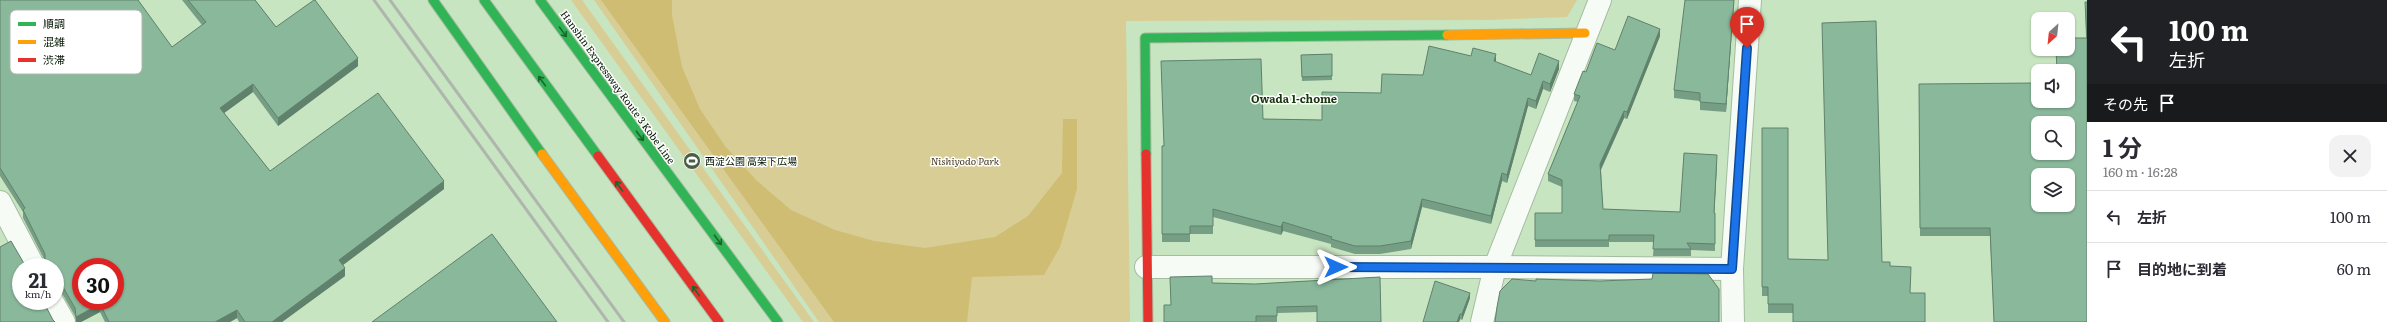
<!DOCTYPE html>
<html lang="ja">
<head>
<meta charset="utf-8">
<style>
  body { margin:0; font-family:Literata,"Noto Sans JP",serif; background:#f2f2f3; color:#2b2b33; height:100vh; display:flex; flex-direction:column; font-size:15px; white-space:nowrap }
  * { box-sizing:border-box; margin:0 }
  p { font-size:13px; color:#7c7c81 }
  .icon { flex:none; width:22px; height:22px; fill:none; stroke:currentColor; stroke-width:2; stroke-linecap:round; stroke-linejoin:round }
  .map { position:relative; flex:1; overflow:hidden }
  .side { display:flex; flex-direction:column; background:#fff; width:300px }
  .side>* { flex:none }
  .top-card { background:#202124; color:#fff; overflow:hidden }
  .needle { width:26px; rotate:207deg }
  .controls { position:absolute; left:2031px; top:12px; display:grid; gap:8px }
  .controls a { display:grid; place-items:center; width:44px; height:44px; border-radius:8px; background:#fff; box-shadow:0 1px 3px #0004; font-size:20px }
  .speed { position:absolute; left:12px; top:258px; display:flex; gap:8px; font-size:20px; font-weight:700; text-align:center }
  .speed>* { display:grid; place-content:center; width:52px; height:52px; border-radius:50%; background:#fff; box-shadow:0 1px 3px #0004; line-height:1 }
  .speed small { font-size:10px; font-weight:400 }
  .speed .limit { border:6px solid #d22; background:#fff; color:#111 }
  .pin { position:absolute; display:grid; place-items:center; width:34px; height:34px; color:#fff; margin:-41px -17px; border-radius:50% 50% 50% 0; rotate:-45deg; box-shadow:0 0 4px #0007 }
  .pin .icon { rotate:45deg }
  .me { position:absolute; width:44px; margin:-22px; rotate:90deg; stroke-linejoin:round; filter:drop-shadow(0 0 3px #0008) }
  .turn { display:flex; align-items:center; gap:14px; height:84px; padding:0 16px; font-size:18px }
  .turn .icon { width:52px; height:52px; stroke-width:2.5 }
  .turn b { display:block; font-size:28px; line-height:34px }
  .then { display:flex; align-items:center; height:38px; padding:0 16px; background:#0003; gap:8px; font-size:15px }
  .round { display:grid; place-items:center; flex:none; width:42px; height:42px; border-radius:12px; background:#f2f2f3 }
  .summary { display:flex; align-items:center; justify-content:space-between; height:68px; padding:0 16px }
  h1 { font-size:24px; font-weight:700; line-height:30px }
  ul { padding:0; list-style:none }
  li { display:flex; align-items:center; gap:12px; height:52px; padding:0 16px; border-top:1px solid #e1e1e2 }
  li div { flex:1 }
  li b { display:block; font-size:15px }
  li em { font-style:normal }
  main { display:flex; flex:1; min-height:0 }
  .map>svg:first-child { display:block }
</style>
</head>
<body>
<main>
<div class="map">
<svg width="2087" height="322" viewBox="0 0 2087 322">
  <rect width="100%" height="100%" fill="#c8e5c1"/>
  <!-- green -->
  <g fill="#d8cd94">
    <polygon points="571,0 582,0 814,322 803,322"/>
    <polygon points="594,0 1577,0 1567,17 1487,20 1126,21 1130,322 819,322"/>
  </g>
  <!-- forest -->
  <polygon fill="#cebd72" points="601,0 672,0 672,15 682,67 700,109 725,146 756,180 791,210 835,230 874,241 925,248 995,237 1028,216 1062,173 1063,119 1077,119 1077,189 1060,247 1044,275 972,277 967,322 834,322"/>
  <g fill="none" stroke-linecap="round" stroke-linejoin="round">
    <!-- street casing -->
    <g stroke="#a5bca0" stroke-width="24">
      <g id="street">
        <polyline points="0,202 34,267"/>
        <polyline points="1146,267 1495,267 1732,269"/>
        <polyline points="52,301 64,322"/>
        <polyline points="1482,322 1495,267 1600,0"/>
        <polyline points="1733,322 1732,269 1750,0"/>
      </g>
    </g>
    <!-- fast casing -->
    <g stroke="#a5bca0" stroke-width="11">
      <g id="fast">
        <polyline points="433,0 542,154"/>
        <polyline points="484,0 598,156"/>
        <polyline points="540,0 778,322"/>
        <polyline points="1146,154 1145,38 1447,35"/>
      </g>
    </g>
    <!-- slow casing -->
    <g stroke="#a5bca0" stroke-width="11">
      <g id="slow">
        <polyline points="1447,35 1585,33"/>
        <polyline points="542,154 665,322"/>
      </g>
    </g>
    <!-- jam casing -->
    <g stroke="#a5bca0" stroke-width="11">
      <g id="jam">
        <polyline points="1146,154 1148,322"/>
        <polyline points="598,156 719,322"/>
      </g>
    </g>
    <!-- street -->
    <use href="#street" stroke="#f7fbf6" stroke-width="22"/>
    <!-- fast -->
    <use href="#fast" stroke="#30b455" stroke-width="9"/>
    <!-- slow -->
    <use href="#slow" stroke="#ff9f0a" stroke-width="9"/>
    <!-- jam -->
    <use href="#jam" stroke="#e5322d" stroke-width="9"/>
    <!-- rail -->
    <g stroke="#afb6ad" stroke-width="3">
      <polyline points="374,0 608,322"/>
      <polyline points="390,0 624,322"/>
    </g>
  </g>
  <!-- wall -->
  <g fill="#769e85">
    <polygon points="0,0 172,47 202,25 182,0 255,0 276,27 358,66 278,126 253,92 224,113 270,171 444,189 343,265 345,276 282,322 239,322 237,318 230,322 105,322 100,312 81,322 76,322 75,316 63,295 58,290 55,289 55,267 45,265 45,261 23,218 23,212 0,176"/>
    <polygon points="1734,0 1726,112 1700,110 1700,101 1674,98 1674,90"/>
    <polygon points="2087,2 2087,322 1994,322 1990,236 1920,236 1919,84 2068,101 2086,38 2085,10"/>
    <polygon points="1660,36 1627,119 1624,118 1601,170 1603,209 1680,212 1717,162 1714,213 1715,213 1715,251 1691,250 1691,256 1653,256 1654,242 1609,242 1609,247 1535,247 1535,213 1562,213 1562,187 1548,181 1548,174 1578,102 1574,101 1574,94 1586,72 1615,50"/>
    <polygon points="1332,54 1332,80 1302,81 1301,55"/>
    <polygon points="1496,62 1531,75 1559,69 1550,92 1543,89 1536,109 1528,106 1507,183 1502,181 1491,224 1422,207 1411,249 1380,254 1355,254 1331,247 1331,244 1283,231 1281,235 1213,217 1213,234 1190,234 1190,242 1162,242 1162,146 1263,119 1322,120 1381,93 1423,75"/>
    <polygon points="1762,128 1788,259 1882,262 1911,276 1793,313 1768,313 1768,296 1762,296"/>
    <polygon points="1380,277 1317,312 1277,313 1277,322 1164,322 1171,305 1212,283 1255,284"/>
    <polygon points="1470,298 1462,320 1460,319 1459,322 1423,322"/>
  </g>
  <!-- shaded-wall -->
  <g fill="#60816c">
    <polygon points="1734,0 1734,1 1726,112 1726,104"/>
    <polygon points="1660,29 1660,36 1627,119 1627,112"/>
    <polygon points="1496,54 1496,62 1494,61"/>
    <polygon points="358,58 358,66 278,126 278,118"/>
    <polygon points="1559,61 1559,69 1550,92 1550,84"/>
    <polygon points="1543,81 1543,89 1536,109 1536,101"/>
    <polygon points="253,84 253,92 220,116 220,108"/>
    <polygon points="1528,98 1528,106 1507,183 1507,175"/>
    <polygon points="1624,111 1624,118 1600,171 1600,164"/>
    <polygon points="1717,155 1717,162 1714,220 1714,213"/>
    <polygon points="1502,173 1502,181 1491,224 1491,216"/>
    <polygon points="444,181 444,189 339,268 339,260"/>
    <polygon points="1422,199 1422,207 1411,249 1411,241"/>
    <polygon points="1283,222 1283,231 1281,235 1281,227"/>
    <polygon points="345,268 345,276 282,322 272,322"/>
    <polygon points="1470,293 1470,298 1462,320 1462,314"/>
    <polygon points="100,304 100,312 81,322 76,322 76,317"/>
    <polygon points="237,310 237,318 230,322 215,322"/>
    <polygon points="1460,314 1460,319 1459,322 1457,322"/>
  </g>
  <!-- building -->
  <g fill="#89b89b" stroke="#60816c" fill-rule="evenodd">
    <path d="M 0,0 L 138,0 L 172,47 L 206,22 L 188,0 L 255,0 L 276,27 L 314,0 L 315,0 L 358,58 L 278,118 L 253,84 L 220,108 L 270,171 L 378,93 L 444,181 L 339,260 L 345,268 L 272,322 L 245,322 L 237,310 L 215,322 L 109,322 L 100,304 L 76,317 L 75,308 L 63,287 L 58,282 L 55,281 L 55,267 L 43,267 L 45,265 L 45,254 L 23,210 L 25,208 L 0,168 ZM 81,267 L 115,267 L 115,301 L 81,301 Z"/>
    <polygon points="1685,0 1734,0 1726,104 1700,102 1700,93 1674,90"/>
    <path d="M 2085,2 L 2087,2 L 2087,322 L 1994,322 L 1990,228 L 1920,228 L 1919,84 L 2038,83 L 2038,101 L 2068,101 L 2068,71 L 2057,71 L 2056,49 L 2068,49 L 2068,38 L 2087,38 ZM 2038,123 L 2068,123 L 2068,153 L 2038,153 ZM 2038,175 L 2068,175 L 2068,205 L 2038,205 Z"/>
    <polygon points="1628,16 1660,29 1627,112 1624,111 1600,164 1603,209 1680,212 1684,153 1717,155 1714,213 1715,213 1715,244 1687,243 1691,249 1653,249 1654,235 1609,235 1609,240 1535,240 1535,213 1562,213 1562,180 1548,174 1580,96 1574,94 1583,71 1586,72 1597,43 1615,50"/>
    <polygon points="1876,21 1882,262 1890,262 1890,266 1911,267 1910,293 1925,293 1925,322 1793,322 1793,304 1768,304 1768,287 1762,287 1762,128 1788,128 1788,259 1828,260 1822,23"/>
    <polygon points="1429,46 1471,56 1473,48 1496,54 1494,61 1531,75 1539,53 1559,61 1550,84 1543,81 1536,101 1528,98 1507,175 1502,173 1491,216 1422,199 1411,241 1380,246 1355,246 1331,239 1332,237 1283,222 1281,227 1213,209 1213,226 1190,226 1190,234 1162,234 1162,146 1164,146 1161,61 1261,59 1263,119 1322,120 1322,92 1381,93 1382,74 1423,75"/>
    <polygon points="1332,54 1332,76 1302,77 1301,55"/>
    <polygon points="492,234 557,322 372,322"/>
    <polygon points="11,241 26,267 21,267 21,301 43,301 53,320 55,322 0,322 0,247"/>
    <polygon points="1653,273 1708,274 1719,289 1719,322 1495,322 1497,307 1500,291 1512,279 1536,281 1536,279 1600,281 1652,279"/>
    <polygon points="1212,276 1212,283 1255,284 1380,277 1381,322 1317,322 1317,306 1277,307 1277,316 1256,316 1256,322 1164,322 1164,305 1171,305 1170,277"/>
    <polygon points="1435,281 1470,293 1462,314 1460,314 1457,322 1423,322"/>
  </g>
  <!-- one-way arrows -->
  <defs><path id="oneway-shaft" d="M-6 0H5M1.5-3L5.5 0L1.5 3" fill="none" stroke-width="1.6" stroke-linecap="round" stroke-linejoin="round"/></defs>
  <g stroke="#1a662c">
    <use href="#oneway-shaft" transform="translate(563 32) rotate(54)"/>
    <use href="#oneway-shaft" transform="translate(542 81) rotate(-126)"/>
    <use href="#oneway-shaft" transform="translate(640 136) rotate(53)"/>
    <use href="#oneway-shaft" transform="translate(619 186) rotate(-126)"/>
    <use href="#oneway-shaft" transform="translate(718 240) rotate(53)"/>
    <use href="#oneway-shaft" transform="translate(696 291) rotate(-126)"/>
  </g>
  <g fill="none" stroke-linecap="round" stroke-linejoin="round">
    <!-- route casing -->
    <g stroke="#114b97" stroke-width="10">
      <polyline id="route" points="1336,267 1732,269 1747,48"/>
    </g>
    <!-- route -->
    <use href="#route" stroke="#1a73e8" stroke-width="7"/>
  </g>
  <!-- icons -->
  <defs>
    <g id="stadium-disc" transform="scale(0.9)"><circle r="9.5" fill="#495f45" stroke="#fff"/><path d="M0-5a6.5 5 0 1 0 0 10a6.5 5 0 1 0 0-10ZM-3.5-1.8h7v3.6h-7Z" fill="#fff"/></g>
  </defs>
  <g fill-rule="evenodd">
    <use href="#stadium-disc" x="692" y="161"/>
  </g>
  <g text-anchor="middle" stroke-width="3" stroke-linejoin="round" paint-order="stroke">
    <!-- street labels -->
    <g font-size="10" fill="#041702" stroke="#fff">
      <text transform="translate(618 87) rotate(54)" y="4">Hanshin Expressway Route 3 Kobe Line</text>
    </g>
    <!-- poi labels -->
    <g font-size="10" fill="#041702" stroke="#fff" text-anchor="start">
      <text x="705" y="165">西淀公園 高架下広場</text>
    </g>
    <!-- park labels -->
    <g font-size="10" font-style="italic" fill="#433620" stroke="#fff">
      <text x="965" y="165">Nishiyodo Park</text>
    </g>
    <!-- neighbourhood labels -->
    <g font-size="11" font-weight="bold" fill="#15380b" stroke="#fff">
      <text x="1294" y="103">Owada 1-chome</text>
    </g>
  </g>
  <!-- legend -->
  <rect x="10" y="10" width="132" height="64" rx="6" fill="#fff" stroke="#b4b9b3" stroke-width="1"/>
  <rect x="18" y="22" width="18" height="4" fill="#30b455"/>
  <rect x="18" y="40" width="18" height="4" fill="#ff9f0a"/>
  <rect x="18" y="58" width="18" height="4" fill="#e5322d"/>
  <g font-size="11" fill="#041702">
    <text x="43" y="28">順調</text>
    <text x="43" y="46">混雑</text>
    <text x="43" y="64">渋滞</text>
  </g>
</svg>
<div class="controls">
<a><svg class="needle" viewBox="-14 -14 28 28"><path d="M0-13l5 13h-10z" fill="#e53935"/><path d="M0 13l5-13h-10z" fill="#7c7c81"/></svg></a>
<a><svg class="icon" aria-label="sound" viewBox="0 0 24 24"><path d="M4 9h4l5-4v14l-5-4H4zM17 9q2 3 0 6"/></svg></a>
<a><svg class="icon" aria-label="search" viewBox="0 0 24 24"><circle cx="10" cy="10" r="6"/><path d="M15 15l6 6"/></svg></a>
<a><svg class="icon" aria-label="layers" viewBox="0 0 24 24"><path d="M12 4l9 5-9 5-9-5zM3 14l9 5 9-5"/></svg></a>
</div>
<div class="speed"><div>21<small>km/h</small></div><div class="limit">30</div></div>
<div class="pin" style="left:1747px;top:48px;background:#d93025"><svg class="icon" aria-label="arrive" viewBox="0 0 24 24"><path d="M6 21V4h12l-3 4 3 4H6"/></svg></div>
<svg class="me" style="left:1336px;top:267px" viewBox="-20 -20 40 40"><path d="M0-17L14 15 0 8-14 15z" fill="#1a73e8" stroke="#fff" stroke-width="4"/></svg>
</div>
<section class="side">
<div class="top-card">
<div class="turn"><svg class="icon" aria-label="left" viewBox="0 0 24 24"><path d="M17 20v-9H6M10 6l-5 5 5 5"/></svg><div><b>100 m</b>左折</div></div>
<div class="then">その先<svg class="icon" aria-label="arrive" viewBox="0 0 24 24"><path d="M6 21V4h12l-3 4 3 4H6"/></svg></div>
</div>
<div class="summary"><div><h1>1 分</h1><p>160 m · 16:28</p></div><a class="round"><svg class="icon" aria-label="close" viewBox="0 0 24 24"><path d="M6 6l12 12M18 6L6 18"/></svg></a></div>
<ul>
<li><svg class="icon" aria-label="left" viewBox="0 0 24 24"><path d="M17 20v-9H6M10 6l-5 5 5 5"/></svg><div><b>左折</b></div><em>100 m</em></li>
<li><svg class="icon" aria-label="arrive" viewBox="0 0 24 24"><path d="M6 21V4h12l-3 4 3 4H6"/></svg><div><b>目的地に到着</b></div><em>60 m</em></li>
</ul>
</section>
</main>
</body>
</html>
